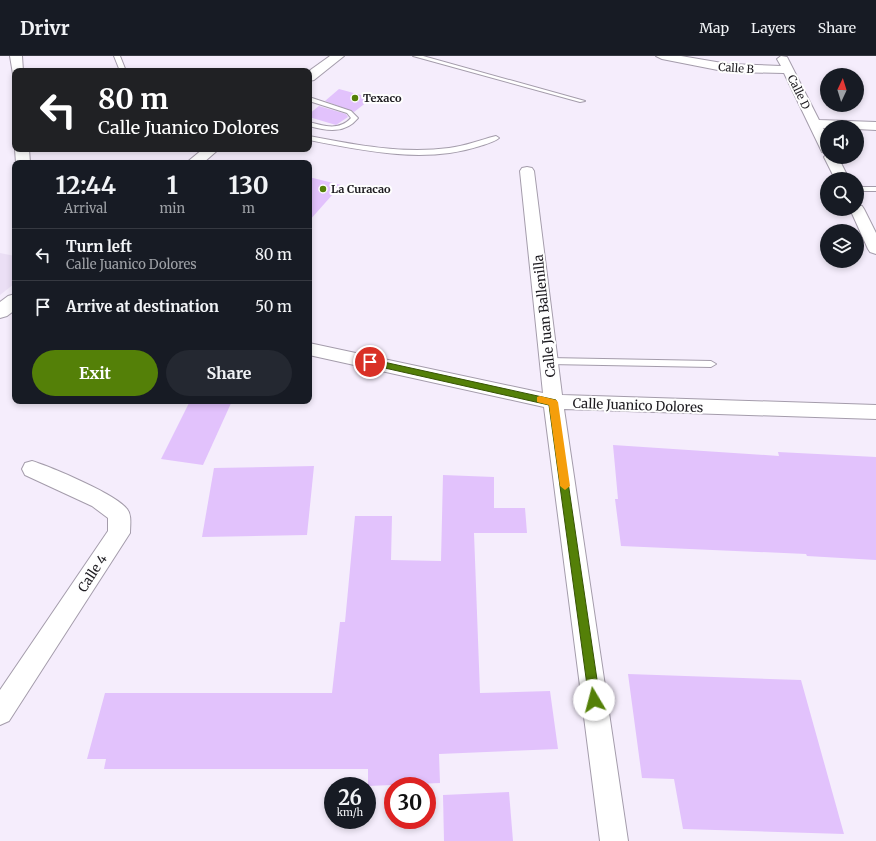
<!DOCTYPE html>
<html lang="en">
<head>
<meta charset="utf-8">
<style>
  body { margin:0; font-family:Merriweather,serif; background:#242831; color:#f1f3f6; height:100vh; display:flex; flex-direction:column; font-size:15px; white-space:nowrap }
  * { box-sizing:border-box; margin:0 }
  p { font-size:13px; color:#9ea1a6 }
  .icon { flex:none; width:22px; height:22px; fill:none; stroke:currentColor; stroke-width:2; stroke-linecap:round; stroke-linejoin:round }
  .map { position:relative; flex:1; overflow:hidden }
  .panel { position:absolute; left:12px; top:104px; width:300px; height:244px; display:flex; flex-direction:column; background:#171b24; border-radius:8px; box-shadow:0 2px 6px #0003 }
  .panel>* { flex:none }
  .guide { position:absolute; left:12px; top:12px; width:300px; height:84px; border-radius:8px; box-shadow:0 2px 6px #0003; background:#202124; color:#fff; overflow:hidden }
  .needle { width:26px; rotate:4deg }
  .controls { position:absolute; left:820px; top:12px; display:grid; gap:8px }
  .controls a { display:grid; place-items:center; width:44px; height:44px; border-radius:50%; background:#171b24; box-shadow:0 2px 6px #0003; font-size:20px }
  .speed { position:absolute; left:324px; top:721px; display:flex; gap:8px; font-size:20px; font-weight:700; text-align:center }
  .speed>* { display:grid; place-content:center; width:52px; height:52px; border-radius:50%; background:#171b24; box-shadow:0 2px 6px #0003; line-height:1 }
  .speed small { font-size:10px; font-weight:400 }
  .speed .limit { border:6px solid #d22; background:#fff; color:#111 }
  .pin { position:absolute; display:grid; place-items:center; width:34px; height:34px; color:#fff; margin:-17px; border:2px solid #fff; border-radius:50%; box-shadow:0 1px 4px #0007 }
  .me { position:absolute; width:44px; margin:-22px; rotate:352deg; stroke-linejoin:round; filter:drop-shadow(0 0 3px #0008) }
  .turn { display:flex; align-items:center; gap:14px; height:84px; padding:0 20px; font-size:18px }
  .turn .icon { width:52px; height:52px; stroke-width:2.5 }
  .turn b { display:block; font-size:28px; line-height:34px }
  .eta { display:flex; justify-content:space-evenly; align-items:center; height:68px; text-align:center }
  .eta b { font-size:24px; font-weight:700; line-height:28px }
  .action { display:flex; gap:8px; margin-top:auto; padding:8px 20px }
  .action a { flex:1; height:46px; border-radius:24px; background:#548008; color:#fff; font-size:16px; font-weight:700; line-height:46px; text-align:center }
  .action a+a { background:#242831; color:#f1f3f6 }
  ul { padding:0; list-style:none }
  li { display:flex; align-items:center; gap:12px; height:52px; padding:0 20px; border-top:1px solid #363941 }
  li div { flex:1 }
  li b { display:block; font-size:15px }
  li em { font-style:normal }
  header { display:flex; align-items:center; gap:24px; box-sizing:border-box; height:56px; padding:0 20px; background:#171b24; border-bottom:1px solid #363941 }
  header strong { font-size:19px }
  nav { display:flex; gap:22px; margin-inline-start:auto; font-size:14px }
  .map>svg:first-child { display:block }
</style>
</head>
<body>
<header>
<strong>Drivr</strong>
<nav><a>Map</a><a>Layers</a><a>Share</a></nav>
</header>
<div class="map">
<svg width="876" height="785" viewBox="0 0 876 785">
  <rect width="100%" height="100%" fill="#f5edfc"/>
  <!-- built -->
  <polygon fill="#ebdff5" points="0,197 15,200 14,228 0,239"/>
  <!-- building -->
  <g fill="#e2c2fc">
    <polygon points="339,33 372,42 354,56 325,45"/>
    <polygon points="319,50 346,58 348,61 336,69 309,61 309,58"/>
    <polygon points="309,121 341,129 309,165"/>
    <polygon points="190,345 232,345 203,409 161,403"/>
    <polygon points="613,389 779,400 778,396 876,401 876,504 807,500 806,498 621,490 615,443 618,443"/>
    <polygon points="314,410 307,479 202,481 214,412"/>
    <polygon points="443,419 494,421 494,452 525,452 527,477 474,477 480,637 550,635 558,693 439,698 440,727 368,730 368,713 104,713 106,703 87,703 105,637 332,637 340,566 345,566 355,460 392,460 391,504 441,505"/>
    <polygon points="628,618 801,624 844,778 683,773 674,723 642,722"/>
    <polygon points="509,736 513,785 444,785 443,739"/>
  </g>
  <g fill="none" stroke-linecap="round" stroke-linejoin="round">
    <!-- lane casing -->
    <g stroke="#a49cab" stroke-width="2">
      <g id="lane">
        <polygon points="114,0 120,0 126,15 120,15"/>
        <polygon points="413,0 423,0 585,45 580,46"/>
        <path d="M 309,41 L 351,55 L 358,62 C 345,78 327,75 309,70 L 309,66 C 324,70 339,75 351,62 L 347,57 L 309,45 Z"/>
        <path d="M 309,80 C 355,89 402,98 449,92 C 465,90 480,84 496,80 L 499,82 C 494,86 486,88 480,90 C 425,108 364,95 309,84 Z"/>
        <rect x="857" y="131" width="19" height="4"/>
        <polygon points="549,302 711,305 716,308 711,311 549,308 544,305"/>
      </g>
    </g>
    <!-- street casing -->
    <g stroke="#a49cab" stroke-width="2">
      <g id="street">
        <polygon points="10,0 22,0 23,15 15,15 15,18 13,18"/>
        <polygon points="656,0 681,0 728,8 781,10 777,3 781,0 787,1 819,64 876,66 876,74 857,73 857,71 823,72 827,79 827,97 822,96 784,17 728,16 662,3"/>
        <polygon points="15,93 29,93 30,107 16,107"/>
        <polygon points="827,98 827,101 838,101 849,123 835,123 824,101"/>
        <polygon points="527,111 532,112 534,115 562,339 876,349 876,363 564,353 628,785 600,785 544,351 309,299 309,287 543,337 520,115 522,112"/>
        <polygon points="857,149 862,150 864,153 876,177 876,198 870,196 868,193 850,153 857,153"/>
        <path d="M 32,405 C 51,411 116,438 127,453 C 132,459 130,469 130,477 L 9,665 L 0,669 L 0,634 L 108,475 L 108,462 L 92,450 L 25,419 L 22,413 L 25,407 Z"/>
      </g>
    </g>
    <!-- secondary casing -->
    <g stroke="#a49cab" stroke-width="2">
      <g id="secondary">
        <polygon points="330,0 344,0 314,24 309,25 309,15"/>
        <polygon points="203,93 219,93 203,107 186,107"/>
        <polygon points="15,238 15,254 7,260 0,262 0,246 8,240"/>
      </g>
    </g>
    <!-- lane -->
    <use href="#lane" fill="#fff" fill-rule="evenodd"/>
    <!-- street -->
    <use href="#street" fill="#fff" fill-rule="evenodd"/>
    <!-- secondary -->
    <use href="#secondary" fill="#fff" fill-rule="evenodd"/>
  </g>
  <!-- route -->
  <polygon fill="#548008" stroke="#375305" points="370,303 556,344 600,644 598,648 594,650 590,648 589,644 549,349 367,308 367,304"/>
  <!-- slow -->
  <polygon fill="#f59e0b" points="540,340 556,344 558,346 570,430 565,434 560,430 549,349 537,346 537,341"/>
  <!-- markers -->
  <g fill="#548008" stroke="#fefefe" stroke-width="1.5">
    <circle cx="355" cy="42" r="4"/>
    <circle cx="323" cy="133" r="4"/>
  </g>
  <g text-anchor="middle" stroke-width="4" stroke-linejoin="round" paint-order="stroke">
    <!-- far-street labels -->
    <g font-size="11" fill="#1d1b20" stroke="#fefefe">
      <text transform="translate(736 12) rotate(4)" y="4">Calle B</text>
      <text transform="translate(799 36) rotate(64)" y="4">Calle D</text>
    </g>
    <!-- far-poi labels -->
    <g font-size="11" font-weight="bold" fill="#1d1b20" stroke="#fefefe" text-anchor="start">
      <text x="363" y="46">Texaco</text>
      <text x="331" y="137">La Curacao</text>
    </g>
    <!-- street labels -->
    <g font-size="13" fill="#1d1b20" stroke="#fefefe">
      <text transform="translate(544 260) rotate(-96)" y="5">Calle Juan Ballenilla</text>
      <text transform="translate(638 349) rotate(2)" y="5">Calle Juanico Dolores</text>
      <text transform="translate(92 517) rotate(-57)" y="5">Calle 4</text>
    </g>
  </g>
</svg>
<div class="controls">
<a><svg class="needle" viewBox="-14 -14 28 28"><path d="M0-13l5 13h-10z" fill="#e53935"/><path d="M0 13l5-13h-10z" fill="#9ea1a6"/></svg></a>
<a><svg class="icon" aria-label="sound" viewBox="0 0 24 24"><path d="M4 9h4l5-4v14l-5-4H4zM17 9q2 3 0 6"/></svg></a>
<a><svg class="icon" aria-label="search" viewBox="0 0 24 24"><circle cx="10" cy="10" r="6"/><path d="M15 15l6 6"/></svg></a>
<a><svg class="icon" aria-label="layers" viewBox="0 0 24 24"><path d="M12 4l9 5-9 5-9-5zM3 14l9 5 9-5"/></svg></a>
</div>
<div class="speed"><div>26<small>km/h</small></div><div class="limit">30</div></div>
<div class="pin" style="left:370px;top:306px;background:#d93025"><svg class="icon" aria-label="arrive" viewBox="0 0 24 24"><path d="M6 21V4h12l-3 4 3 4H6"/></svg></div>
<svg class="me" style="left:594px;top:644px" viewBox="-20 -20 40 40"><circle r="19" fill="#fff"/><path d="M0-13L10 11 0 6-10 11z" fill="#548008"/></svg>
<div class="guide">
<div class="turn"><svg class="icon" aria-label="left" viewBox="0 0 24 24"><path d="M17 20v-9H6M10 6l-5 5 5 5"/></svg><div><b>80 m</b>Calle Juanico Dolores</div></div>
</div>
<section class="panel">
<div class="eta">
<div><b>12:44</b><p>Arrival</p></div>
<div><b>1</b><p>min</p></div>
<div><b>130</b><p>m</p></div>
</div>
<ul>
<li><svg class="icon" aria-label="left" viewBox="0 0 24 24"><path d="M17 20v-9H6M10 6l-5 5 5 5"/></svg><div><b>Turn left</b><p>Calle Juanico Dolores</p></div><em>80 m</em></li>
<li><svg class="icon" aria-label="arrive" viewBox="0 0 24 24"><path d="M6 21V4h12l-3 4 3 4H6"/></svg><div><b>Arrive at destination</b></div><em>50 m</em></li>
</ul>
<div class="action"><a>Exit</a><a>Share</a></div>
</section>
</div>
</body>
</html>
